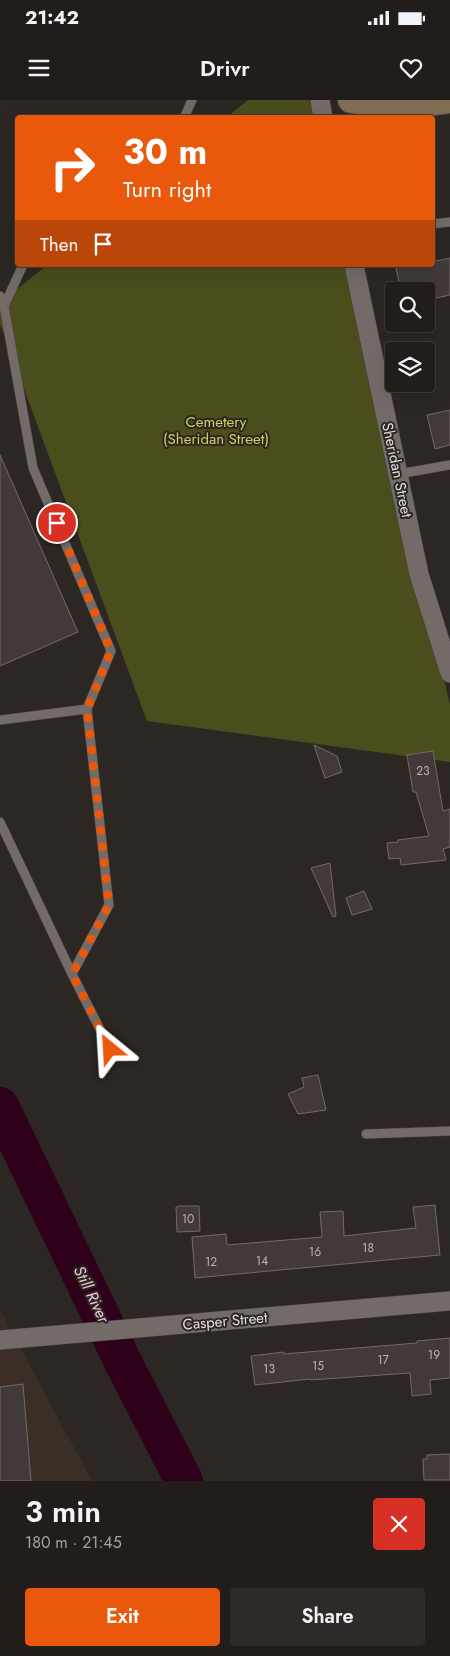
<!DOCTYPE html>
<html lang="en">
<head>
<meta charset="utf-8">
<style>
  body { margin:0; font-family:Jost,sans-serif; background:#2e2a27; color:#f1f3f6; height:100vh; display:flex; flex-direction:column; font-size:19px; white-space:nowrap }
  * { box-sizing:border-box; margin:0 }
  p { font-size:16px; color:#a2a2a2 }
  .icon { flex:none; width:28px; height:28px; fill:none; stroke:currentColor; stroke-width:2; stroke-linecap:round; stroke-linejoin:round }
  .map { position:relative; height:1381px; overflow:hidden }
  .details { display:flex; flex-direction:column; background:#221d1a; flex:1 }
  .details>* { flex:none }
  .guide { position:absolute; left:15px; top:15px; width:420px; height:152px; border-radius:5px; box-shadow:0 5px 20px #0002,0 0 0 1px #3f3b39; background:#ea580c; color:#fff; overflow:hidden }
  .controls { position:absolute; left:385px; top:182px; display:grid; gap:10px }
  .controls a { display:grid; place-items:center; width:50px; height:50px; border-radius:5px; background:#221d1a; box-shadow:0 5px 20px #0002,0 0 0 1px #3f3b39; font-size:25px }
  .pin { position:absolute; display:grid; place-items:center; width:42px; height:42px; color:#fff; margin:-21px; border:2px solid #fff; border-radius:50%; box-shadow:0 1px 5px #0007 }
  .me { position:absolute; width:55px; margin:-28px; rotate:333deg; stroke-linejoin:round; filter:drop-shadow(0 0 4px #0008) }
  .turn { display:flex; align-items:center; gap:18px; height:105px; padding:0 25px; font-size:22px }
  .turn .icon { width:65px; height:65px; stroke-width:2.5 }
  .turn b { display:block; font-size:35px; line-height:42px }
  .then { display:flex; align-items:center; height:48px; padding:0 25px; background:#0003; gap:10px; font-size:19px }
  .round { display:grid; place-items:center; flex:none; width:52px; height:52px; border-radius:5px; background:#2e2a27 }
  .head { display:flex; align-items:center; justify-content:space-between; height:85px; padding:0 25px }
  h1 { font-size:30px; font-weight:600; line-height:38px }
  .action { display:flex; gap:10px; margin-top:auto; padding:10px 25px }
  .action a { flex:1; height:58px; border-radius:5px; background:#ea580c; color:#fff; font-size:20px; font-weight:600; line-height:58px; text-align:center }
  .action a+a { background:#2e2a27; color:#f1f3f6 }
  .status { display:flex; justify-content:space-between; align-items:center; height:35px; padding:0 25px; background:#221d1a; direction:ltr }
  .status svg { height:14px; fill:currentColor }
  header { display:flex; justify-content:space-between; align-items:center; height:65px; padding:0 25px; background:#221d1a; font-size:22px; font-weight:600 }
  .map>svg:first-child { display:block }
</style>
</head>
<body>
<div class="status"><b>21:42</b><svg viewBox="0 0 49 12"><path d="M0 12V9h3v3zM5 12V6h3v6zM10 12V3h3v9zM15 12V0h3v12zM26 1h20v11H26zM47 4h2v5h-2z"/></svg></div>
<header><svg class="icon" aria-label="menu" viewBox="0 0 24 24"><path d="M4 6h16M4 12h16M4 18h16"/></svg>Drivr<svg class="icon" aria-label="heart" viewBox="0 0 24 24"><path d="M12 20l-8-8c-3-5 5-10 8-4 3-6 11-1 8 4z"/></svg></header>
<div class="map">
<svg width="450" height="1381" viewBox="0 0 450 1381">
  <rect width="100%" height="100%" fill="#2d2723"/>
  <!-- built -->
  <polygon fill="#3a2e27" points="0,1209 30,1266 92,1381 0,1381"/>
  <!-- green -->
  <g fill="#4b4d1c">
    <polygon points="248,0 306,0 320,2 322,18 226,18"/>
    <polygon points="47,165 347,165 450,605 450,662 147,621 0,224 0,203"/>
  </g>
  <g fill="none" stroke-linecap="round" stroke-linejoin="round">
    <!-- river -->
    <polyline stroke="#2f0019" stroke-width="38" points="0,1006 124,1264 184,1381"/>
  </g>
  <!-- building -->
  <g fill="#413a39" stroke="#736a6a">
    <polygon points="450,158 450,195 426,200 426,191 401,191 396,168 408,165 432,165 432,162"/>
    <polygon points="450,310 450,345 435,349 427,315"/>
    <polygon points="0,355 78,532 0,566"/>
    <polygon points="314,645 337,656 342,672 325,678"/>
    <polygon points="433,651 443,711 450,709 450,747 443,749 446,760 401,765 400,758 389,759 387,743 398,742 398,740 429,736 416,692 413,692 407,655"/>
    <polygon points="330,763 336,816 333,817 311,768"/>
    <polygon points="364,791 372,809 352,815 346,798"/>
    <polygon points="318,975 326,1010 298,1014 288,994 304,987 302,978"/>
    <polygon points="435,1105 440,1155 195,1178 192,1137 226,1134 227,1145 322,1137 320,1112 343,1111 344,1136 416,1128 413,1107"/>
    <polygon points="180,1106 199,1106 200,1131 177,1132 176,1107"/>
    <polygon points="450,1238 450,1278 430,1280 431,1294 412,1296 410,1273 310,1280 310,1279 255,1285 251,1256 284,1252 284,1254 417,1243 417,1241"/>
    <polygon points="23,1284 31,1381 0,1381 0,1287"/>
    <polygon points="450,1354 450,1380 424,1380 423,1359 427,1359 427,1355"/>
  </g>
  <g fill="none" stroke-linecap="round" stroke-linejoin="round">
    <!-- lane casing -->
    <g stroke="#46423e" stroke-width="10">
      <g id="lane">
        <polyline points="184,18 192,0"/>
        <polyline points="432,124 450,122"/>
        <polyline points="0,196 4,206 33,368 111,551 87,609"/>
        <polyline points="4,206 23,165"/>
        <polyline points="398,374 450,365"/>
        <polyline points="0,620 87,609 109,805 72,874"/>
        <polyline points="0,722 72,874 110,949"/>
        <polyline points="366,1034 450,1031"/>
      </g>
    </g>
    <!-- street casing -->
    <g stroke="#46423e" stroke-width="20">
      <g id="street">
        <polyline points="320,0 323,18"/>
        <polyline points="354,165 419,474 450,573"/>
        <polyline points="0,1240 450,1201"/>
      </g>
    </g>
    <!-- secondary casing -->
    <g stroke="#46423e" stroke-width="28">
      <polyline id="secondary" points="351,0 398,7 450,0"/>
    </g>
    <!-- lane -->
    <use href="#lane" stroke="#736b67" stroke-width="9"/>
    <!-- street -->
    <use href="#street" stroke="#736b67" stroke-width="19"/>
    <!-- secondary -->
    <use href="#secondary" stroke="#806f55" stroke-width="26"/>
  </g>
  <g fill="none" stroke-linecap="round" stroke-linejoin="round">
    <!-- route -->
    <polyline stroke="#ea580c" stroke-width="9" stroke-dasharray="0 16.2" points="57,423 111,551 87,609 109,805 72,874 110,949"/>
  </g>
  <g text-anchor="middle" stroke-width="4" stroke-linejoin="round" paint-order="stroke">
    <!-- number labels -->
    <g font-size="12" fill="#bab6b4">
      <text x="423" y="675">23</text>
      <text x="188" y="1123">10</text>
      <text x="368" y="1152">18</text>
      <text x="315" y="1156">16</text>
      <text x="262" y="1165">14</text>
      <text x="211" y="1166">12</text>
      <text x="434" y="1259">19</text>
      <text x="383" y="1264">17</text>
      <text x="318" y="1270">15</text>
      <text x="269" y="1273">13</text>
    </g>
    <!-- park labels -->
    <g font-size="15" fill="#cdd360" stroke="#2d2723">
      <text x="216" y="327">Cemetery<tspan x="216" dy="17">(Sheridan Street)</tspan></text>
    </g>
    <!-- street labels -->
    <g font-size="15" fill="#e3dfdd" stroke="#2d2723">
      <text transform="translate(397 370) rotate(78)" y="5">Sheridan Street</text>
      <text transform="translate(225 1221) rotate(-5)" y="5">Casper Street</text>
    </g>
    <!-- water labels -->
    <g font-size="16" font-style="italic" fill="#f3c7d9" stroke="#2d2723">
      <text transform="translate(92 1194) rotate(64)" y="6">Still River</text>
    </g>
  </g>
</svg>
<div class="controls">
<a><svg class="icon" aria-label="search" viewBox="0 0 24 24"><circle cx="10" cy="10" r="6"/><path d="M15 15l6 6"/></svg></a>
<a><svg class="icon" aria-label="layers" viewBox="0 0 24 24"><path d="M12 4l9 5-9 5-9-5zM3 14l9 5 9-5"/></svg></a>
</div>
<div class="pin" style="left:57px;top:423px;background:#d93025"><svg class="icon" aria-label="arrive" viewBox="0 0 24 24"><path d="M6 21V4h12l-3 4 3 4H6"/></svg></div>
<svg class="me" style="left:110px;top:949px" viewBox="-20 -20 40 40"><path d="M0-17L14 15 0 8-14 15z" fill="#ea580c" stroke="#fff" stroke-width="4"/></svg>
<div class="guide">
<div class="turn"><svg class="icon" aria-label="right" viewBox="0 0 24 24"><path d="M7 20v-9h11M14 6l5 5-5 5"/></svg><div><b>30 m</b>Turn right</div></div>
<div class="then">Then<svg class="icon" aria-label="arrive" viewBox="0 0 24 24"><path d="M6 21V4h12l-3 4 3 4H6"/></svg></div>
</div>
</div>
<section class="details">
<div class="head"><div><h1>3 min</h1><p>180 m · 21:45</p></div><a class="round" style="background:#d93025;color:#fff"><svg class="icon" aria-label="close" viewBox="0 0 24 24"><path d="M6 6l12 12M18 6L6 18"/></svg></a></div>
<div class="action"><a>Exit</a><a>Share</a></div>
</section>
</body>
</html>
